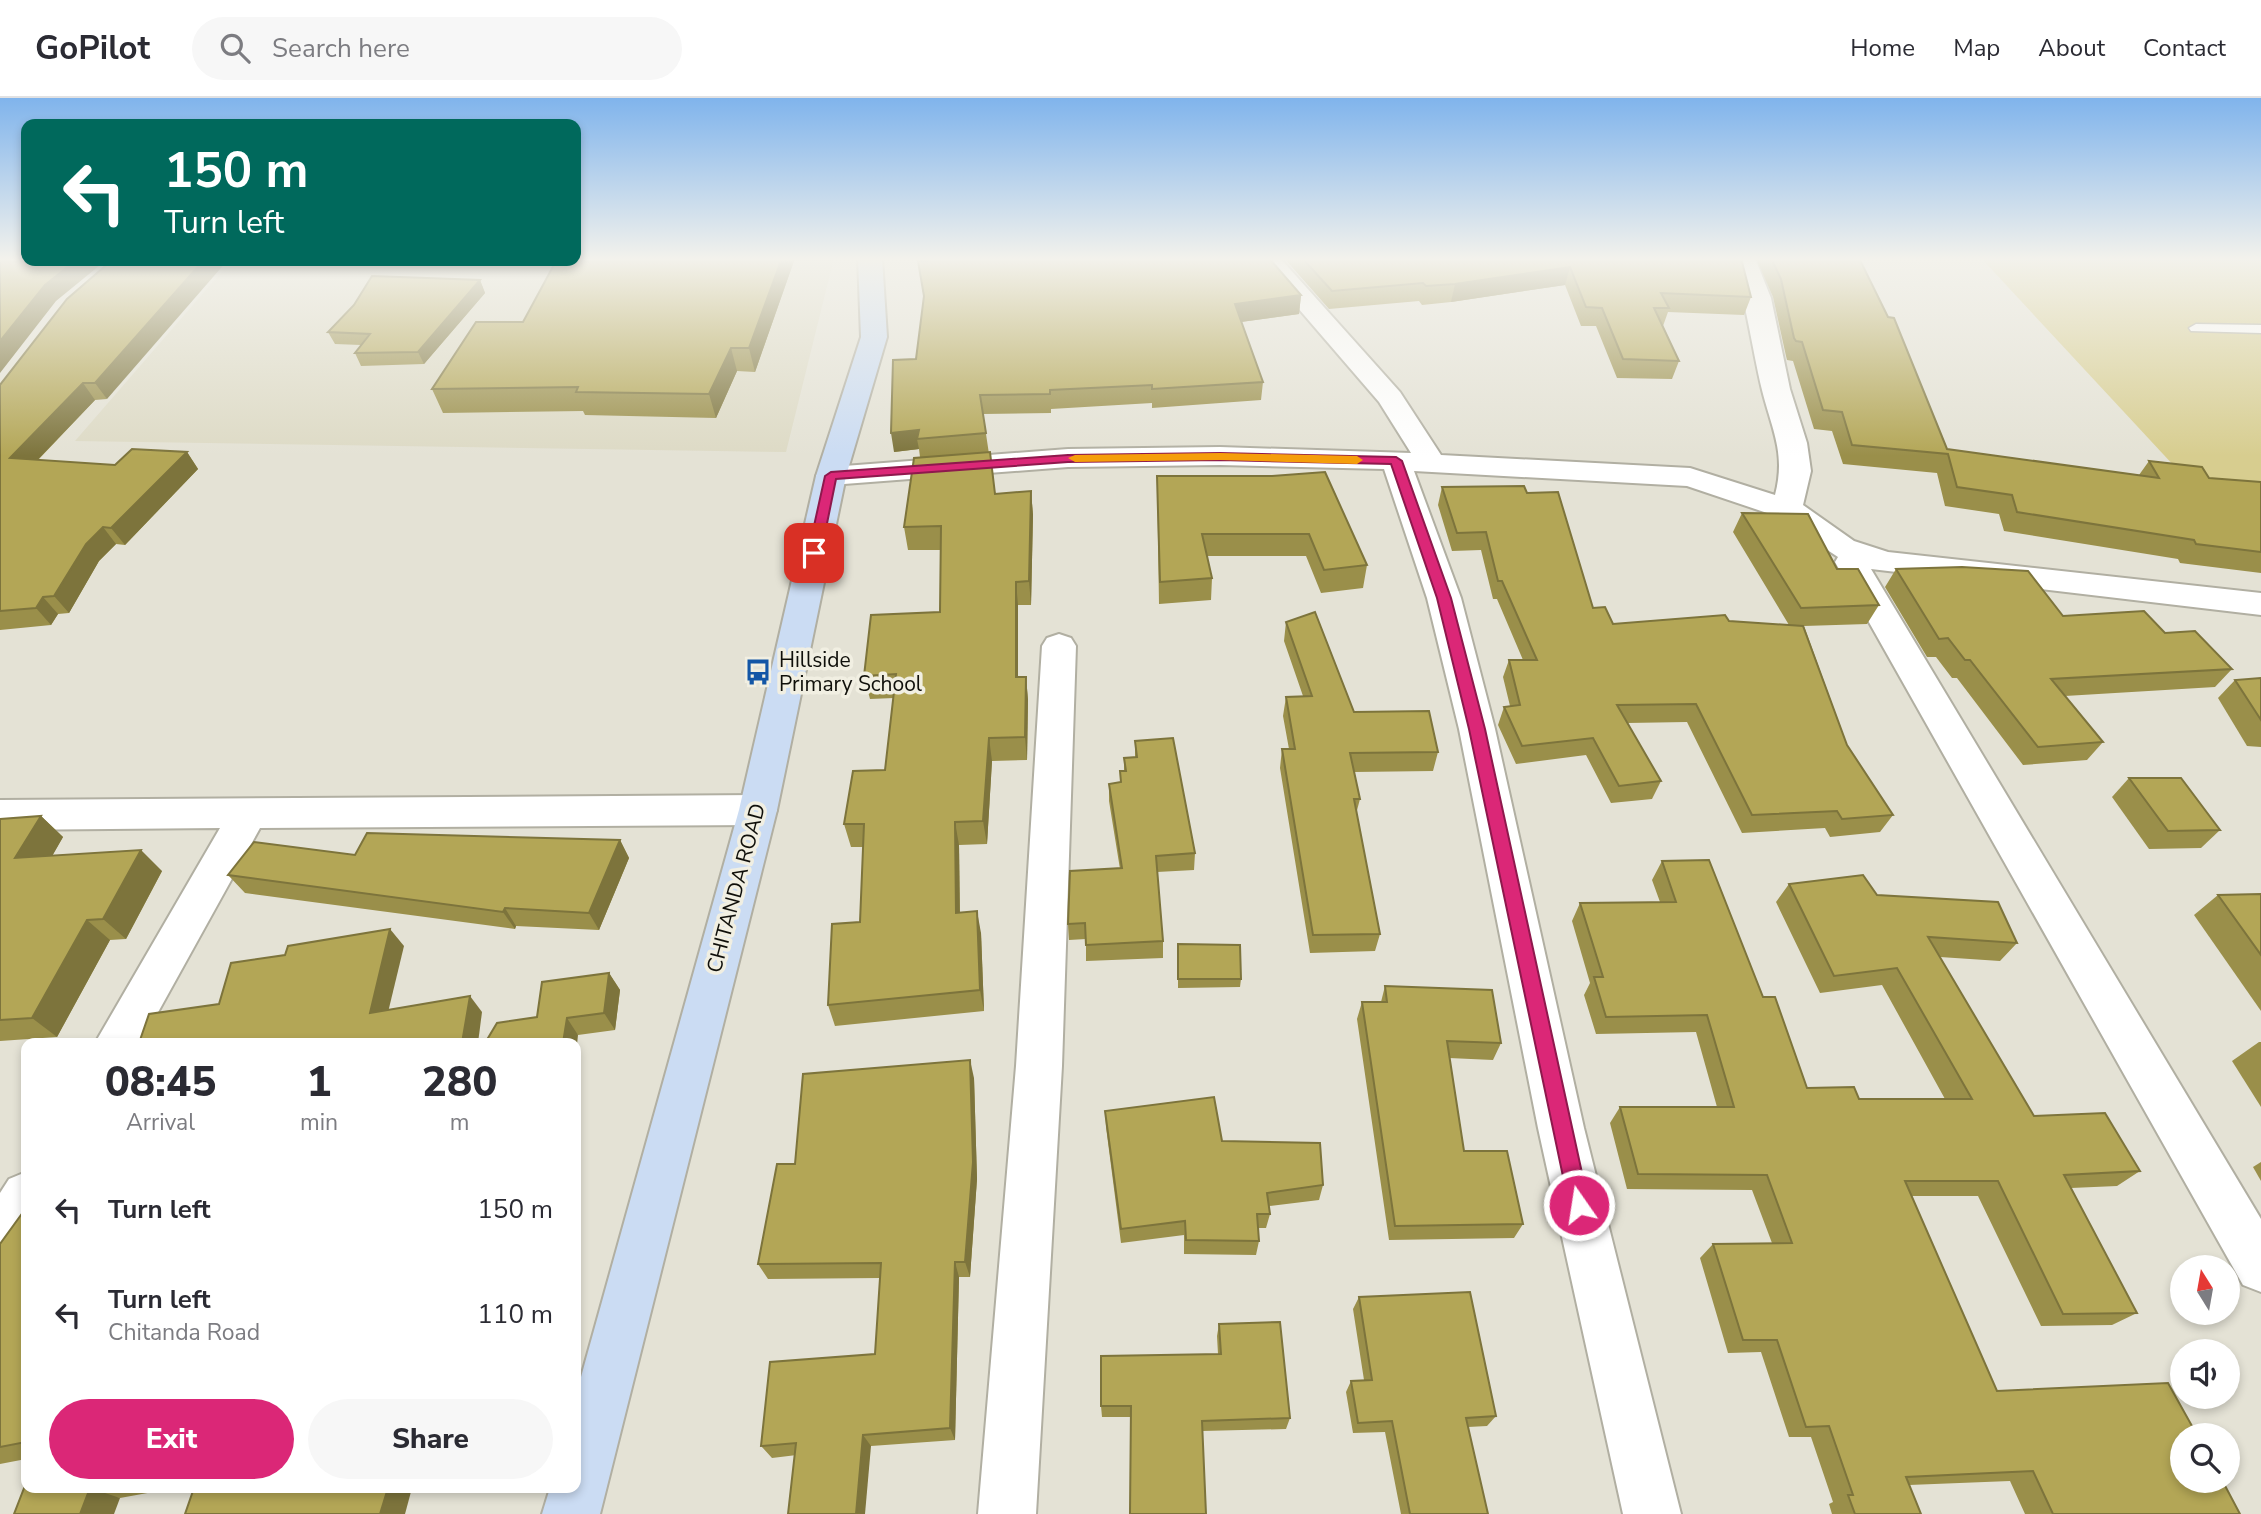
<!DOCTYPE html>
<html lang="en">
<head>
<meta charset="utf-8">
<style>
  body { margin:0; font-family:"Nunito Sans",sans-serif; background:#f7f7f7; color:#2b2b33; height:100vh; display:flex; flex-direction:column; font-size:26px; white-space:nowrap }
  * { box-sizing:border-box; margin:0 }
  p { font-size:23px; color:#7c7c81 }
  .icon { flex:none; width:38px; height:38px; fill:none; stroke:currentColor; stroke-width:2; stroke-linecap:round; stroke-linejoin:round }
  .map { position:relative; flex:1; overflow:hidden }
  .side { position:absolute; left:21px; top:940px; width:560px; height:455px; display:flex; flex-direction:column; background:#fff; border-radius:14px; box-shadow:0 4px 10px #0003 }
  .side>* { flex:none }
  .banner { position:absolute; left:21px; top:21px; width:560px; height:147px; border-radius:14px; box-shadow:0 4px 10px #0003; background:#00695c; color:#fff; overflow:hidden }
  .needle { width:46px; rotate:349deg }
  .buttons { position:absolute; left:2170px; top:1157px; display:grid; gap:14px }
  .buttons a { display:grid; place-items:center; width:70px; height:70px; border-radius:50%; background:#fff; box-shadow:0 4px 10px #0003; font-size:35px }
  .pin { position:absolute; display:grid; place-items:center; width:60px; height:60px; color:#fff; margin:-30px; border-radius:14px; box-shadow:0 4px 10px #0006 }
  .me { position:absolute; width:77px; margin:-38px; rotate:347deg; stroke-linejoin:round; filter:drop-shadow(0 0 5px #0008) }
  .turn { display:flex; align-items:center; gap:24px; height:147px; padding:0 28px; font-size:32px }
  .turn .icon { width:91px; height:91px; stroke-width:2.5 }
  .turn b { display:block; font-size:49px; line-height:60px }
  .eta { display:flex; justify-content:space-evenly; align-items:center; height:119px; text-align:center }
  .eta b { font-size:42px; font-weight:800; line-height:49px }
  .button { display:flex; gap:14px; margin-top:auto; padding:14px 28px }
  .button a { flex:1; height:80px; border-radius:42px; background:#db2777; color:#fff; font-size:28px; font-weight:800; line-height:80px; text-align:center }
  .button a+a { background:#f7f7f7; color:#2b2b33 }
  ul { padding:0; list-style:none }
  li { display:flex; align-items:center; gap:21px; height:105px; padding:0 28px }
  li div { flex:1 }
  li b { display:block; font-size:26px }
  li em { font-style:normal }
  header { display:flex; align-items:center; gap:42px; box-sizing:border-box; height:98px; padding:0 35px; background:#fff; border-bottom:2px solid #e1e1e2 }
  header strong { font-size:33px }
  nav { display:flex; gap:38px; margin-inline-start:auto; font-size:24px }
  .search { width:490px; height:63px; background:#f7f7f7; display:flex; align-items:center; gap:18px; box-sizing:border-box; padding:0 24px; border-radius:38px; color:#7c7c81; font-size:26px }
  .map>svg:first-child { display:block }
</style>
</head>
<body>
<header>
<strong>GoPilot</strong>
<div class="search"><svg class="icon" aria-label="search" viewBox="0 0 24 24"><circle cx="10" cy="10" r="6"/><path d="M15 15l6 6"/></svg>Search here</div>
<nav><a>Home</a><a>Map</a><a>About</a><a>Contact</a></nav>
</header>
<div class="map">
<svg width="2261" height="1416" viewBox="0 0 2261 1416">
  <rect width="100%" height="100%" fill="#e4e2d5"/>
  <!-- built -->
  <polygon fill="#dddac5" points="576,160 834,160 786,354 75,343 231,163 576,163"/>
  <!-- green -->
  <polygon fill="#d7cd8f" points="1981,160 2261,160 2261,388 2189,384"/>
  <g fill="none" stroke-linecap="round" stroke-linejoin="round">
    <!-- lane casing -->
    <g stroke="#b1afa2" stroke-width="3">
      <polygon id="lane" points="2196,226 2261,227 2261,235 2191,233 2189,230"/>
    </g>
    <!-- street casing -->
    <g stroke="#b1afa2" stroke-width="4">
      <g id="street">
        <path d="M 1255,160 L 1280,160 L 1400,294 L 1441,357 L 1690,370 L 1775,397 C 1786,355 1772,332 1762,292 C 1751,246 1747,205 1731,160 L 1755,160 L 1771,200 L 1790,291 L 1807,345 L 1811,373 L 1803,407 L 1854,443 L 1888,454 L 2261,495 L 2261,517 L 1871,471 L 2261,1121 L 2261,1194 L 2243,1187 L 1835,464 L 1838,459 L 1776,418 L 1687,388 L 1414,373 L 1461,500 L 1495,631 L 1584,1030 L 1681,1416 L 1623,1416 L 1538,1030 L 1459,631 L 1427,500 L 1384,371 L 1220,367 L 1068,369 L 831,387 L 820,384 L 816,378 L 820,372 L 831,369 L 1068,351 L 1220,349 L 1411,355 L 1379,304 Z"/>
        <polygon points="1059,536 1071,540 1076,548 1062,968 1036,1416 978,1416 1016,968 1042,548 1047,540"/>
        <polygon points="758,697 772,702 777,712 772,722 758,727 260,730 141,945 95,945 220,730 0,732 0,702"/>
        <polygon points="26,1074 26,1144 18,1158 0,1166 0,1095 9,1081"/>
      </g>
    </g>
    <!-- secondary casing -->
    <g stroke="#b1afa2" stroke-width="4">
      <polygon id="secondary" points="858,160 882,160 887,239 846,378 777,712 600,1416 542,1416 550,1390 576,1390 576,1297 739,712 816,378 861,239"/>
    </g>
    <!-- lane -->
    <use href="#lane" fill="#fff" fill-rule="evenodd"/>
    <!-- street -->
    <use href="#street" fill="#fff" fill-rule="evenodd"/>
    <!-- secondary -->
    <use href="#secondary" fill="#cbdcf3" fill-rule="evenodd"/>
  </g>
  <!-- wall -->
  <g fill="#9a8f4a">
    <polygon points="576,160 795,160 755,274 737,273 716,320 585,317 583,313 443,315 432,291 523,224"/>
    <polygon points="1284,160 1741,160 1751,199 1744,217 1668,214 1663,228 1679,263 1672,281 1617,280 1596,228 1581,228 1565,187 1451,204 1422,207 1419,203 1329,211"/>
    <polygon points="1756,160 1859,160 1947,351 2139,377 2149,363 2209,380 2261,384 2261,475 2180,465 2178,461 2004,433 1999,416 1945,408 1937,375 1843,366 1832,333 1814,331 1793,263 1787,262 1786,258 1773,199"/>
    <polygon points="918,163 1301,197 1299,216 1241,224 1263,284 1261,302 1152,310 1152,305 1051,311 1051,315 983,316 995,396 1031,393 1033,417 1031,507 1018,507 1018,579 1026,579 1028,602 1027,662 992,663 987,746 959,747 960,815 981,835 984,913 835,928 828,907 860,824 863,749 851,749 844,726 885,672 894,600 870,601 864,578 940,514 941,452 908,452 904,429 920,359 919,351 894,354 916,261 924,201"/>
    <polygon points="480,182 485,195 424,266 361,268 355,255 361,247 335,246 328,234"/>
    <polygon points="67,201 107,301 95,302 38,362 115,367 187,354 198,371 125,447 116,446 99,463 69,515 58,516 51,527 0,532 0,287"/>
    <polygon points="1157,378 1272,378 1367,467 1363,490 1321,495 1306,458 1207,458 1212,480 1211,502 1159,506"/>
    <polygon points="1442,389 1527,395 1593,510 1613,526 1729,523 1789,527 1733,434 1742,415 1837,471 1879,507 1867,526 1804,528 1847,647 1893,717 1880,734 1830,739 1825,730 1742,735 1687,624 1627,625 1661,683 1652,701 1611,705 1586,657 1516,666 1498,627 1504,609 1510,608 1503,579 1509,562 1523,562 1497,501 1493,501 1481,452 1452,453 1438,407"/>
    <polygon points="1896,471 2063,518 2165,535 2232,571 2215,589 2065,598 2103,644 2087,662 2023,667 1957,580 1952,580 1936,559 1927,559 1885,489"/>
    <polygon points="1286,524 1354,614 1438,654 1433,673 1354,674 1360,701 1356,716 1380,836 1375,853 1310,855 1280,670 1282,651 1289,651 1283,618 1286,599 1303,598 1284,543"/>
    <polygon points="2261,580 2261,649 2247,648 2218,600 2235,582"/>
    <polygon points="1135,643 1195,755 1194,772 1157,774 1163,843 1163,860 1086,863 1086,841 1069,842 1068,826 1120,771 1109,703 1109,686 1120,685 1120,673 1124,673 1124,660 1135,659"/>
    <polygon points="2129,680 2220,732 2201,750 2149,751 2112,699"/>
    <polygon points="41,718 63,739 52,758 162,773 126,841 110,842 57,939 0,943 0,721"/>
    <polygon points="620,742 629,760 599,832 516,828 515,831 245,795 228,777 355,757"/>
    <polygon points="1662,763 1763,899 1807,990 1859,1001 1945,1001 1882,887 1820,895 1776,804 1789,786 1877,797 2017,845 2000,863 1940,859 2034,1018 2140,1073 2117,1088 2071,1090 2137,1215 2112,1227 2041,1228 1978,1098 1911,1098 1997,1293 2240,1416 2025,1416 2010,1383 1909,1387 1921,1416 1832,1416 1829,1406 1833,1404 1811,1339 1789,1339 1761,1254 1728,1255 1700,1160 1713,1146 1772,1145 1752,1092 1627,1091 1610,1025 1620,1009 1717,1009 1696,934 1596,936 1584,897 1590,885 1572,823 1580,805 1660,804 1652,782"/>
    <polygon points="2261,796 2261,913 2194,817 2218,797"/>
    <polygon points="1178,855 1241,881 1240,889 1178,890"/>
    <polygon points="609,875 620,892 615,932 578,937 537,919"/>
    <polygon points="1385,888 1501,945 1493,962 1449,960 1464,1053 1523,1126 1514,1140 1389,1142 1357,921 1362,904 1381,904"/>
    <polygon points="2259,944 2261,944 2261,1009 2232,963"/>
    <polygon points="974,980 977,1081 970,1179 959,1179 955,1342 871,1348 772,1360 761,1348 875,1256 880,1180 768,1181 758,1166 795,1066"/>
    <polygon points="1105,1013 1222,1043 1323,1087 1319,1102 1269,1108 1270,1116 1266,1130 1258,1130 1259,1143 1256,1157 1184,1156 1184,1137 1121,1145 1106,1029"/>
    <polygon points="2261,1064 2261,1083 2253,1069"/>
    <polygon points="26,1110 26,1361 0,1366 0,1146"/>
    <polygon points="1359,1199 1496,1318 1487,1328 1468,1329 1488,1416 1401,1416 1385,1334 1353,1335 1346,1294 1351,1283 1364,1282 1353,1211"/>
    <polygon points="1219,1226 1290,1320 1286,1331 1202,1333 1131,1319 1102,1319 1101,1308 1218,1256 1217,1238"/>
    <polygon points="26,1390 175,1390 120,1400"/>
  </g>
  <!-- shaded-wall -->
  <g fill="#7d743c">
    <polygon points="782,160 795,160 755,274 749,250"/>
    <polygon points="75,163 105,163 56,203 0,275 0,243 45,187"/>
    <polygon points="203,163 227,163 107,301 95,285"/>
    <polygon points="1570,169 1565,187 1451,204 1455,186"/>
    <polygon points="480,182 485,195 424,266 418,254"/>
    <polygon points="1301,197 1299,216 1233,225 1235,206"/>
    <polygon points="731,250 737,273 716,320 709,296"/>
    <polygon points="83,285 95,302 23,377 10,360"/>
    <polygon points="919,332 917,341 919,351 894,354 891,335"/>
    <polygon points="187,354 198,371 125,447 111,430"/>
    <polygon points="1031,393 1033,417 1031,507 1029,483"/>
    <polygon points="103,429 116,446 99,463 69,515 54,498 86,446"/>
    <polygon points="1016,484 1018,507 1018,603 1016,579"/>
    <polygon points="43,499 58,516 51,527 36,510"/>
    <polygon points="1026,579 1028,602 1027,662 1025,639"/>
    <polygon points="989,640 992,663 987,746 983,723"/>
    <polygon points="41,718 63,739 39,781 15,760"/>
    <polygon points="955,724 959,747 960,837 956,815"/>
    <polygon points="620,742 629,760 599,832 589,815"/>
    <polygon points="141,752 162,773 126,841 103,821"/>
    <polygon points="505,810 516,828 515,831 503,814"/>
    <polygon points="977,813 981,835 984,913 980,892"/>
    <polygon points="87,822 110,842 57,939 32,920"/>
    <polygon points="390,831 404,848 384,931 370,915"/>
    <polygon points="609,875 620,892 615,932 604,915"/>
    <polygon points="470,898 482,914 478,945 462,945"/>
    <polygon points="567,920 578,937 576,956 576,945 563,945"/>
    <polygon points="970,962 974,980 977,1081 970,1179 965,1164"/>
    <polygon points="955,1164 959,1179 955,1342 950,1330"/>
    <polygon points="863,1337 871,1348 865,1416 856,1416"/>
    <polygon points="90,1390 120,1400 114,1416 80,1416"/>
    <polygon points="388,1390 412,1390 405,1416 380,1416"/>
  </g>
  <!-- building -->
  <g fill="#b3a656" stroke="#7d743c" stroke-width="2">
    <polygon points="0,160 26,160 26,163 75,163 45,187 0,243"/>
    <polygon points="576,160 782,160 749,250 731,250 709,296 576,294 578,289 432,291 476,224 523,224 556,163 576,163"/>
    <polygon points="927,160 1269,160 1301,197 1235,206 1263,284 1152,291 1152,287 1050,292 1050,296 980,297 986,335 917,341 919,332 891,335 893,262 916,261 924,198 918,163 928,163"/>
    <polygon points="1302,160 1741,160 1751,199 1661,195 1669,210 1654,210 1679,263 1623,261 1602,210 1586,209 1570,169 1455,186 1426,188 1423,185 1332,193"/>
    <polygon points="1771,160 1859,160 1888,219 1894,220 1947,351 2159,380 2149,363 2202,369 2209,380 2261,384 2261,454 2196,446 2194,442 2017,414 2012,397 1957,389 1948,356 1852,347 1842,314 1823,312 1802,244 1796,243 1794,240 1781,181"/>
    <polygon points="111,163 203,163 95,285 83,285 10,360 115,367 132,351 187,354 111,430 103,429 86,446 54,498 43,499 36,510 0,513 0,287 67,201"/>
    <polygon points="372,178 480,182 418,254 355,255 370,236 328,234 354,207"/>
    <polygon points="990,354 995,396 1031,393 1029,483 1016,484 1016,579 1026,579 1025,639 989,640 983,723 955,724 956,815 977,813 980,892 828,907 832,826 860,824 864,726 844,726 853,673 885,672 896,576 864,578 871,517 940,514 941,428 904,429 914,360"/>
    <polygon points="1325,374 1367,467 1324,472 1309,436 1202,436 1212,480 1160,484 1157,378 1272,378"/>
    <polygon points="1524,388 1527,395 1558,394 1593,510 1605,509 1613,526 1725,517 1729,523 1803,528 1847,647 1893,717 1842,721 1837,713 1752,717 1696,606 1617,607 1661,683 1619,688 1593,640 1522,648 1504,609 1520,607 1509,562 1537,562 1502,483 1498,483 1486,434 1457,435 1442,389"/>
    <polygon points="1742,415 1808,416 1837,471 1858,471 1879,507 1801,510"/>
    <polygon points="1962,469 2028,473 2063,518 2144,513 2165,535 2195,533 2232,571 2051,581 2103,644 2038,649 1970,562 1965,562 1948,540 1939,541 1896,471"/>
    <polygon points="1315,514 1354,614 1429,613 1438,654 1350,655 1360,701 1354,701 1380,836 1313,837 1282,651 1295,651 1286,599 1312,598 1286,524"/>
    <polygon points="2261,580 2261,622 2235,582"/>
    <polygon points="1173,640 1195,755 1156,758 1163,843 1086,847 1085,825 1068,826 1070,773 1122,770 1109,686 1121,684 1120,673 1126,673 1124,660 1137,659 1135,643"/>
    <polygon points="2129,680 2181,680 2220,732 2168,733"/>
    <polygon points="41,718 15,760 141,752 103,821 87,822 32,920 0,922 0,721"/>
    <polygon points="367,735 620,742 589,815 505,810 503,814 228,777 254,744 355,757"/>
    <polygon points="1709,762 1763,899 1775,899 1807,990 1854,989 1859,1001 1972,1001 1897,870 1834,878 1789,786 1863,777 1877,797 1998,804 2017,845 1928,839 2034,1018 2105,1015 2140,1073 2064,1077 2137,1215 2063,1216 1998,1083 1905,1083 1997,1293 2168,1285 2197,1337 2182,1337 2182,1382 2222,1382 2240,1416 2053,1416 2033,1373 1906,1379 1921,1416 1855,1416 1848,1397 1853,1397 1829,1328 1806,1329 1777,1242 1743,1242 1713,1146 1792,1145 1767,1077 1638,1076 1620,1009 1734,1009 1707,917 1606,919 1594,879 1603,879 1580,805 1676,804 1662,763"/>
    <polygon points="2261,796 2261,857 2218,797"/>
    <polygon points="390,831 370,915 470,898 462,945 139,945 149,916 219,906 231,865 285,857 288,848"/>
    <polygon points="1178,846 1240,847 1241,881 1178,881"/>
    <polygon points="609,875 604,915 567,920 563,945 485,945 497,925 537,919 542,884"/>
    <polygon points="1385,888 1492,892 1501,945 1447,943 1464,1053 1507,1053 1523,1126 1395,1128 1362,904 1387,904"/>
    <polygon points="970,962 973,1064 965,1164 955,1164 950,1330 863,1337 856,1416 788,1416 796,1345 761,1348 770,1264 875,1256 881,1165 758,1166 777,1066 795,1066 803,976"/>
    <polygon points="1214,999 1222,1043 1320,1045 1323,1087 1267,1095 1270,1116 1257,1116 1259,1143 1186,1142 1185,1123 1121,1131 1105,1013"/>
    <polygon points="26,1110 26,1344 0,1349 0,1146"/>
    <polygon points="1470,1194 1496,1318 1466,1320 1488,1416 1410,1416 1392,1323 1358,1325 1351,1283 1372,1282 1359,1199"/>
    <polygon points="1280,1224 1290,1320 1202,1323 1206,1416 1130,1416 1131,1308 1101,1308 1101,1258 1221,1256 1219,1226"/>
    <polygon points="26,1385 26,1390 93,1390 90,1390 80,1416 14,1416"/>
    <polygon points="194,1390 388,1390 380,1416 185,1416"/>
  </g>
  <!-- sky -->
  <linearGradient id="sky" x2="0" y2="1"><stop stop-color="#80b4ec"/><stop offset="0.45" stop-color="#f3f2ec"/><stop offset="1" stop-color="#f3f2ec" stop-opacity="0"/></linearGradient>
  <rect width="2261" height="358" fill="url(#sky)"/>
  <!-- route -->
  <polygon fill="#db2777" stroke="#8e194d" stroke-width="2" points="1220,355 1396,359 1402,363 1451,500 1485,631 1589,1107 1586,1114 1579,1117 1572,1114 1569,1107 1469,631 1437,500 1391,366 1220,362 1068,364 836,381 821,455 814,459 808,455 825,378 831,374 1068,357"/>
  <!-- slow -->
  <polygon fill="#f59e0b" points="1220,355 1357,358 1363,362 1357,366 1220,362 1075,364 1068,360 1075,357"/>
  <!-- icons -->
  <defs>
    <g id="bus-bare" transform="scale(2.1)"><path d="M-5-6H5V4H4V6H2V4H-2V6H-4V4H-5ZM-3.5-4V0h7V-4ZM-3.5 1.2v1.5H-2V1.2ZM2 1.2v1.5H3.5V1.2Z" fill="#1356a6" stroke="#f1efe2" stroke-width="2.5" paint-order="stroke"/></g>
  </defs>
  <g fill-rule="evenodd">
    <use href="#bus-bare" x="758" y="574"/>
  </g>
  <g text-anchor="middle" stroke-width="7" stroke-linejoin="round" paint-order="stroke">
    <!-- poi labels -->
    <g font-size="21" fill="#0f0f0a" stroke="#f1efe2" text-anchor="start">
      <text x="779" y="569">Hillside<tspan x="779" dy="24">Primary School</tspan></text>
    </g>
    <!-- street labels -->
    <g font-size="21" fill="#0f0f0a" stroke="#f1efe2">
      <text transform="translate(736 790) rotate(-75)" y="7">CHITANDA ROAD</text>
    </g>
  </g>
</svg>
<div class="buttons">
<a><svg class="needle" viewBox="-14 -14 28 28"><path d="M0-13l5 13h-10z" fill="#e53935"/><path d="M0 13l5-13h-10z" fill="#7c7c81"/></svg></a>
<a><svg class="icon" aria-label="sound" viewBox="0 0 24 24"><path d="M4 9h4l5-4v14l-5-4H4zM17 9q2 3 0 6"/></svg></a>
<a><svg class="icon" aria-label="search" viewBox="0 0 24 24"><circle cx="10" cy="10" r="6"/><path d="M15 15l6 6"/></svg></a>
</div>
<div class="pin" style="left:814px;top:455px;background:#d93025"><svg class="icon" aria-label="arrive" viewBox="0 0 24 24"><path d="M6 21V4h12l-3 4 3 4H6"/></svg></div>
<svg class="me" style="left:1579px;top:1107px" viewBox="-20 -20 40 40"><circle r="17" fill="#db2777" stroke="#fff" stroke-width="3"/><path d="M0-11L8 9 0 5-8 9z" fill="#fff"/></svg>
<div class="banner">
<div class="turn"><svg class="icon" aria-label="left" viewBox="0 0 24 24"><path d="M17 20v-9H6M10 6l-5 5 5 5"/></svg><div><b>150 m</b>Turn left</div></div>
</div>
<section class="side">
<div class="eta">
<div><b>08:45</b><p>Arrival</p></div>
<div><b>1</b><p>min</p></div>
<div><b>280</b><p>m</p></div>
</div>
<ul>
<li><svg class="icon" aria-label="left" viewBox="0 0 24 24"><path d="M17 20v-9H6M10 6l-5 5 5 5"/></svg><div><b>Turn left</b></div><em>150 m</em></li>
<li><svg class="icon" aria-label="left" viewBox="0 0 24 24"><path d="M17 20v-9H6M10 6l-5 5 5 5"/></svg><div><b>Turn left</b><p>Chitanda Road</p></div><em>110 m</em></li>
</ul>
<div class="button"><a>Exit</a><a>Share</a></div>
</section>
</div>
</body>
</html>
